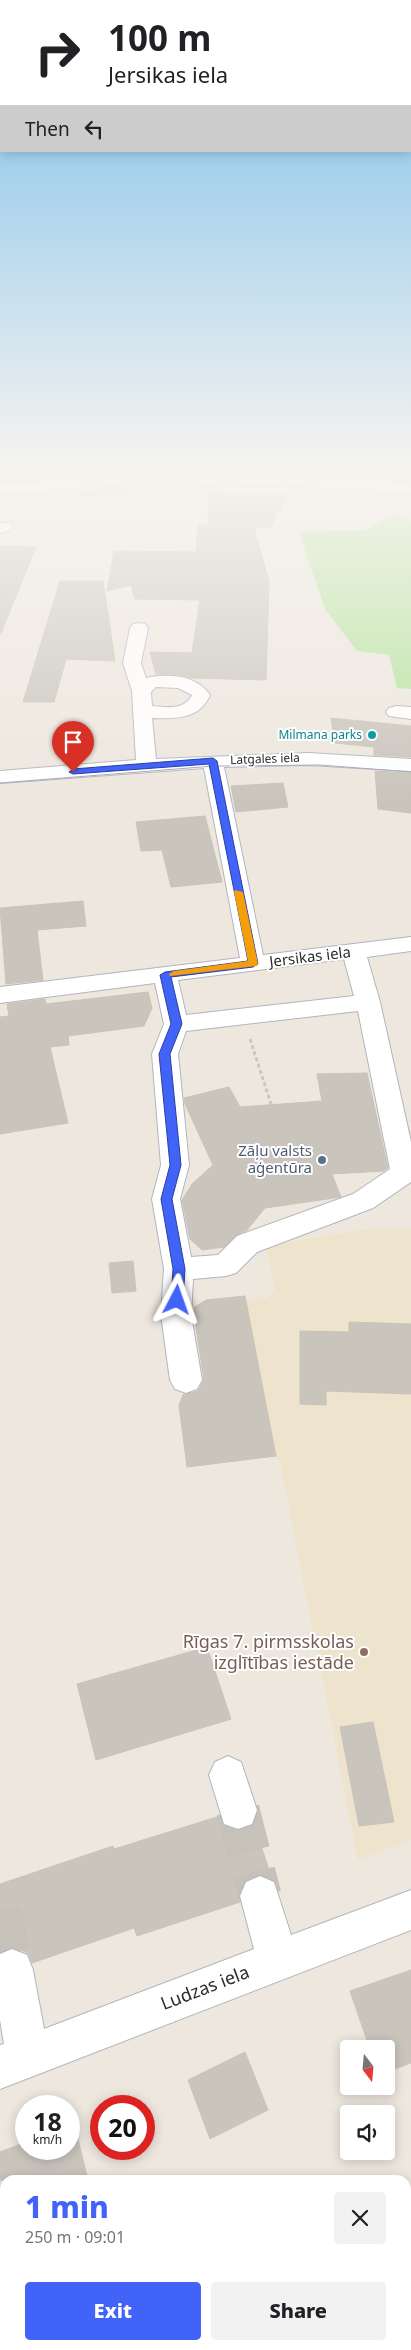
<!DOCTYPE html>
<html lang="en">
<head>
<meta charset="utf-8">
<style>
  body { margin:0; font-family:"Noto Sans",sans-serif; background:#f2f2f2; color:#202124; height:100vh; display:flex; flex-direction:column; font-size:19px; white-space:nowrap }
  * { box-sizing:border-box; margin:0 }
  p { font-size:16px; color:#757577 }
  .icon { flex:none; width:28px; height:28px; fill:none; stroke:currentColor; stroke-width:2; stroke-linecap:round; stroke-linejoin:round }
  .map { position:relative; flex:1; overflow:hidden }
  .drawer { position:absolute; left:0px; top:2175px; width:411px; height:175px; display:flex; flex-direction:column; background:#fff; border-radius:15px 15px 0 0; box-shadow:0 2px 12px #0003 }
  .drawer>* { flex:none }
  .top-card { position:absolute; left:0px; top:0px; width:411px; height:152px; box-shadow:0 2px 12px #0003; background:#fff; color:#202124; overflow:hidden }
  .needle { width:32px; rotate:164deg }
  .tools { position:absolute; left:340px; top:2040px; display:grid; gap:10px }
  .tools a { display:grid; place-items:center; width:55px; height:55px; border-radius:5px; background:#fff; box-shadow:0 2px 12px #0003; font-size:25px }
  .speed { position:absolute; left:15px; top:2095px; display:flex; gap:10px; font-size:25px; font-weight:700; text-align:center }
  .speed>* { display:grid; place-content:center; width:65px; height:65px; border-radius:50%; background:#fff; box-shadow:0 2px 12px #0003; line-height:1 }
  .speed small { font-size:12px; font-weight:400 }
  .speed .limit { border:8px solid #d22; background:#fff; color:#111 }
  .pin { position:absolute; display:grid; place-items:center; width:42px; height:42px; color:#fff; margin:-51px -21px; border-radius:50% 50% 50% 0; rotate:-45deg; box-shadow:0 0 5px #0007 }
  .pin .icon { rotate:45deg }
  .me { position:absolute; width:55px; margin:-28px; rotate:4deg; stroke-linejoin:round; filter:drop-shadow(0 0 4px #0008) }
  .turn { display:flex; align-items:center; gap:18px; height:105px; padding:0 25px; font-size:22px }
  .turn .icon { width:65px; height:65px; stroke-width:2.5 }
  .turn b { display:block; font-size:35px; line-height:42px }
  .then { display:flex; align-items:center; height:48px; padding:0 25px; background:#0003; gap:10px; font-size:19px }
  .round { display:grid; place-items:center; flex:none; width:52px; height:52px; border-radius:5px; background:#f2f2f2 }
  .overview { display:flex; align-items:center; justify-content:space-between; height:85px; padding:0 25px }
  h1 { font-size:30px; font-weight:800; line-height:38px; color:#4163f8 }
  .primary-button { display:flex; gap:10px; margin-top:auto; padding:10px 25px }
  .primary-button a { flex:1; height:58px; border-radius:5px; background:#4163f8; color:#fff; font-size:20px; font-weight:800; line-height:58px; text-align:center }
  .primary-button a+a { background:#f2f2f2; color:#202124 }
  .map>svg:first-child { display:block }
</style>
</head>
<body>
<div class="map">
<svg width="411" height="2350" viewBox="0 0 411 2350">
  <rect width="100%" height="100%" fill="#ede7de"/>
  <!-- education -->
  <polygon fill="#eee4ce" points="374,1228 411,1229 411,1840 358,1860 280,1463 276,1456 246,1301 267,1298 275,1290 266,1246"/>
  <!-- green -->
  <g fill="#b4e39c">
    <path d="M 52,475 C 46,482 34,482 25,482 L 25,485 L 0,485 L 0,476 Z"/>
    <polygon points="102,489 132,489 131,495 0,498 50,496"/>
    <polygon points="393,515 411,521 411,689 397,688 389,655 357,651 325,609 299,532 364,530"/>
  </g>
  <!-- building -->
  <g fill="#c9c5bd" stroke="#c9c3b8">
    <polygon points="209,494 288,495 270,528 254,528 269,581 266,680 191,678 173,674 156,674 150,652 192,653 200,600 135,599 131,585 107,591 114,551 196,552 198,525 208,525"/>
    <polygon points="0,546 36,547 1,633 0,633"/>
    <polygon points="60,581 103,581 115,661 66,659 54,702 23,702"/>
    <polygon points="331,718 411,726 411,757 374,755 374,747 335,743"/>
    <polygon points="375,771 411,773 411,813 378,809"/>
    <polygon points="283,783 288,807 236,812 231,786"/>
    <polygon points="205,816 222,882 171,887 162,850 141,851 136,822"/>
    <polygon points="83,901 86,926 37,930 43,980 6,984 0,908"/>
    <polygon points="148,992 152,1008 144,1026 68,1036 69,1045 50,1047 68,1123 0,1134 0,1017 9,1016 7,1004 45,999 46,1004"/>
    <polygon points="367,1073 388,1168 383,1171 332,1174 341,1197 265,1208 247,1230 236,1235 224,1247 202,1250 190,1239 182,1200 192,1184 213,1165 185,1104 184,1098 229,1087 240,1107 322,1101 317,1074"/>
    <polygon points="133,1261 136,1291 112,1293 109,1263"/>
    <polygon points="245,1296 276,1456 187,1467 179,1405 183,1395 198,1391 204,1380 193,1308 206,1300"/>
    <polygon points="349,1322 411,1324 411,1394 326,1391 326,1405 300,1404 300,1331 349,1332"/>
    <polygon points="207,1647 231,1719 96,1760 77,1684"/>
    <polygon points="373,1722 394,1822 359,1826 340,1727"/>
    <polygon points="220,1816 223,1826 237,1831 254,1824 272,1879 259,1874 245,1880 238,1895 240,1902 137,1936 134,1928 32,1963 28,1953 13,1947 0,1952 0,1884 113,1846 114,1849"/>
    <polygon points="411,1970 411,2063 386,2072 386,2049 370,2049 350,1991"/>
    <polygon points="245,2052 268,2110 210,2139 188,2080"/>
    <polygon points="74,2123 88,2180 0,2180 0,2152 26,2142 26,2149 69,2149 69,2125"/>
  </g>
  <g fill="none" stroke-linecap="round" stroke-linejoin="round">
    <!-- minor-tunnel -->
    <g stroke="#c6c2ba" stroke-width="43" stroke-dasharray="43 21" stroke-linecap="butt">
      <polyline points="238,1810 260,1896"/>
      <polyline points="0,1911 12,1970"/>
    </g>
    <!-- minor casing -->
    <g stroke="#b2b5bf" stroke-width="2">
      <g id="minor">
        <polygon points="151,474 311,476 411,484 411,494 311,486 151,484 92,485 36,493 0,494 0,484 36,483 92,475"/>
        <polygon points="5,522 11,524 13,527 11,530 0,533 0,523"/>
        <path d="M 139,623 L 145,624 L 148,628 L 141,663 L 146,678 C 168,673 197,675 210,695 C 200,719 176,719 152,718 L 156,759 L 308,753 L 411,759 L 411,771 L 308,765 L 224,767 L 263,955 L 411,937 L 411,951 L 367,957 L 380,1002 L 411,1142 L 411,1182 L 373,1208 L 257,1252 L 236,1273 L 226,1276 L 193,1279 L 191,1315 L 202,1380 L 197,1389 L 186,1393 L 175,1389 L 170,1380 L 161,1315 L 164,1269 L 152,1199 L 161,1165 L 152,1054 L 164,1024 L 155,983 L 0,1003 L 0,987 L 240,958 L 204,768 L 0,783 L 0,771 L 136,760 L 132,691 L 123,663 L 130,628 L 133,624 ZM 156,687 L 178,688 L 192,695 C 184,711 166,707 152,706 L 151,692 ZM 344,959 L 354,996 L 186,1015 L 178,980 ZM 358,1011 L 390,1169 L 353,1194 L 237,1236 L 218,1255 L 191,1257 L 180,1199 L 189,1165 L 178,1054 L 186,1031 Z"/>
        <polygon points="396,706 411,707 411,719 389,716 386,712 389,708"/>
        <polygon points="228,1756 241,1762 257,1810 252,1824 238,1829 224,1824 209,1775 215,1762"/>
        <polygon points="260,1876 274,1882 291,1935 411,1890 411,1930 0,2089 0,2045 4,2044 0,2020 0,1954 12,1949 27,1955 33,1970 44,2029 254,1949 240,1896 246,1882"/>
      </g>
    </g>
    <!-- path -->
    <polyline stroke="#c8c8c8" stroke-width="3" stroke-dasharray="4 2.5" stroke-linecap="butt" points="250,1039 271,1104"/>
    <!-- minor -->
    <use href="#minor" fill="#fff" fill-rule="evenodd"/>
    <!-- tram -->
    <polyline stroke="#a1a4b6" stroke-width="1" points="0,783 214,766 320,765 411,772"/>
  </g>
  <!-- sky -->
  <linearGradient id="sky" x2="0" y2="1"><stop stop-color="#79beea"/><stop offset="0.59" stop-color="#f7f4f0"/><stop offset="1" stop-color="#f7f4f0" stop-opacity="0"/></linearGradient>
  <rect width="411" height="797" fill="url(#sky)"/>
  <!-- route -->
  <polygon fill="#4163f8" stroke="#2a40a1" points="213,758 217,761 258,964 253,967 171,977 182,1024 170,1054 181,1165 172,1199 185,1269 183,1300 177,1304 171,1300 173,1269 161,1199 170,1165 159,1054 171,1024 160,975 165,972 248,961 209,764 73,774 69,772 73,769"/>
  <!-- slow -->
  <polygon fill="#f59e0b" points="235,890 243,892 258,964 257,966 170,976 169,974 174,971 248,961 234,892"/>
  <!-- markers -->
  <circle fill="#0f9aa8" stroke="#fff" stroke-width="2" cx="372" cy="735" r="5"/>
  <circle fill="#5c6f8a" stroke="#fff" stroke-width="2" cx="322" cy="1160" r="5"/>
  <circle fill="#8d6e63" stroke="#fff" stroke-width="2" cx="364" cy="1652" r="5"/>
  <g text-anchor="middle" stroke-width="4" stroke-linejoin="round" paint-order="stroke">
    <!-- far-culture labels -->
    <g font-size="12" fill="#0d838f" stroke="#fff" text-anchor="end">
      <text x="362" y="739">Milmana parks</text>
    </g>
    <!-- far-street labels -->
    <g font-size="12" fill="#2c2c2c" stroke="#fff">
      <text transform="translate(265 759) rotate(-2)" y="4">Latgales iela</text>
    </g>
    <!-- street labels -->
    <g font-size="15" fill="#2c2c2c" stroke="#fff">
      <text transform="translate(310 957) rotate(-7)" y="5">Jersikas iela</text>
    </g>
    <!-- service labels -->
    <g font-size="15" fill="#4e5e75" stroke="#fff" text-anchor="end">
      <text x="312" y="1156">Zāļu valsts<tspan x="312" dy="17">aģentūra</tspan></text>
    </g>
    <!-- near-education labels -->
    <g font-size="18" fill="#785e54" stroke="#fff" text-anchor="end">
      <text x="354" y="1648">Rīgas 7. pirmsskolas<tspan x="354" dy="21">izglītības iestāde</tspan></text>
    </g>
    <!-- near-street labels -->
    <g font-size="18" fill="#2c2c2c" stroke="#fff">
      <text transform="translate(205 1988) rotate(-21)" y="6">Ludzas iela</text>
    </g>
  </g>
</svg>
<div class="tools">
<a><svg class="needle" viewBox="-14 -14 28 28"><path d="M0-13l5 13h-10z" fill="#e53935"/><path d="M0 13l5-13h-10z" fill="#757577"/></svg></a>
<a><svg class="icon" aria-label="sound" viewBox="0 0 24 24"><path d="M4 9h4l5-4v14l-5-4H4zM17 9q2 3 0 6"/></svg></a>
</div>
<div class="speed"><div>18<small>km/h</small></div><div class="limit">20</div></div>
<div class="pin" style="left:73px;top:772px;background:#d93025"><svg class="icon" aria-label="arrive" viewBox="0 0 24 24"><path d="M6 21V4h12l-3 4 3 4H6"/></svg></div>
<svg class="me" style="left:177px;top:1300px" viewBox="-20 -20 40 40"><path d="M0-17L14 15 0 8-14 15z" fill="#4163f8" stroke="#fff" stroke-width="4"/></svg>
<div class="top-card">
<div class="turn"><svg class="icon" aria-label="right" viewBox="0 0 24 24"><path d="M7 20v-9h11M14 6l5 5-5 5"/></svg><div><b>100 m</b>Jersikas iela</div></div>
<div class="then">Then<svg class="icon" aria-label="left" viewBox="0 0 24 24"><path d="M17 20v-9H6M10 6l-5 5 5 5"/></svg></div>
</div>
<section class="drawer">
<div class="overview"><div><h1>1 min</h1><p>250 m · 09:01</p></div><a class="round"><svg class="icon" aria-label="close" viewBox="0 0 24 24"><path d="M6 6l12 12M18 6L6 18"/></svg></a></div>
<div class="primary-button"><a>Exit</a><a>Share</a></div>
</section>
</div>
</body>
</html>
